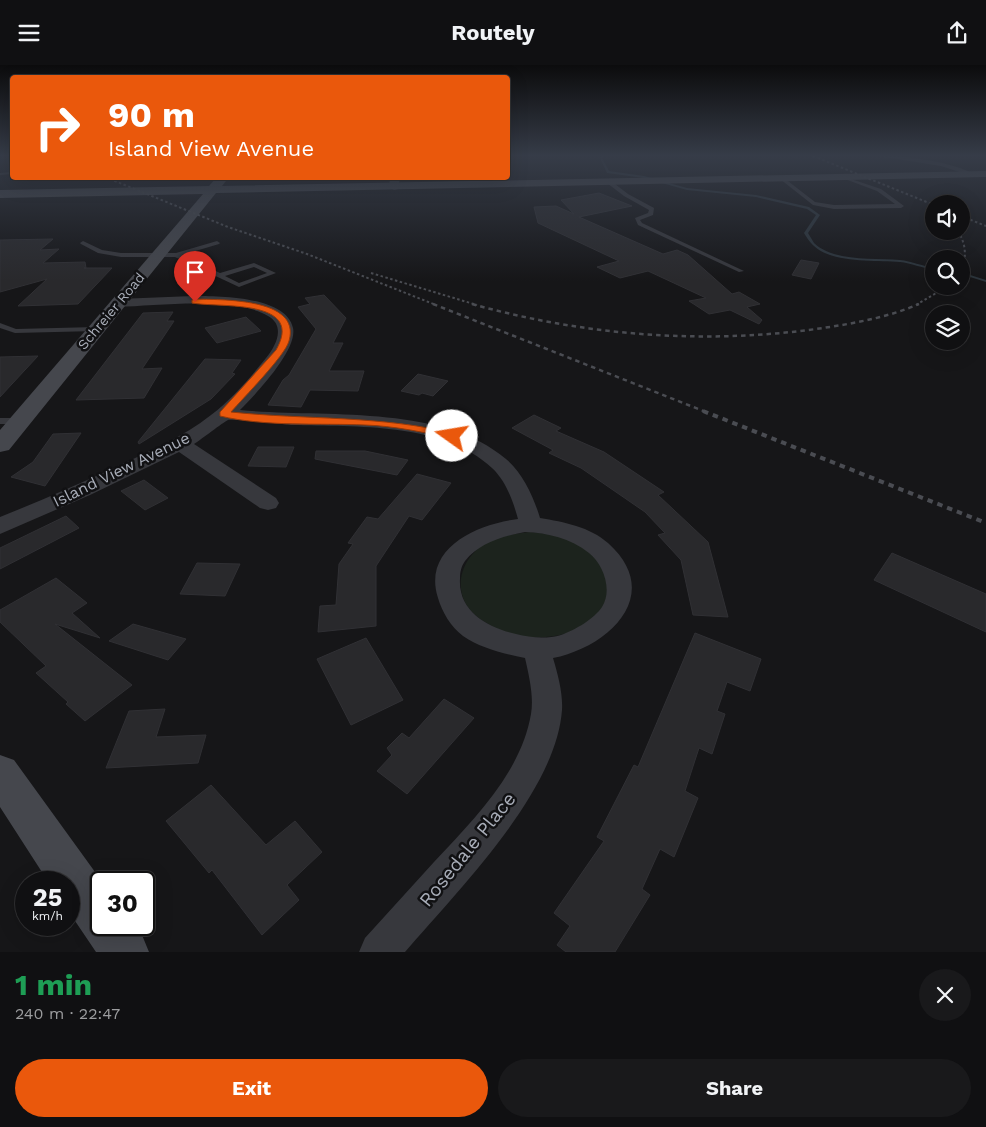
<!DOCTYPE html>
<html lang="en">
<head>
<meta charset="utf-8">
<style>
  body { margin:0; font-family:"Work Sans",sans-serif; background:#19191b; color:#f1f3f6; height:100vh; display:flex; flex-direction:column; font-size:19px; white-space:nowrap }
  * { box-sizing:border-box; margin:0 }
  p { font-size:16px; color:#9c9d9f }
  .icon { flex:none; width:28px; height:28px; fill:none; stroke:currentColor; stroke-width:2; stroke-linecap:round; stroke-linejoin:round }
  .map { position:relative; height:887px; overflow:hidden }
  .drawer { display:flex; flex-direction:column; background:#101012; flex:1 }
  .drawer>* { flex:none }
  .hud { position:absolute; left:10px; top:10px; width:500px; height:105px; border-radius:5px; box-shadow:0 5px 20px #0002,0 0 0 1px #303032; background:#ea580c; color:#fff; overflow:hidden }
  .buttons { position:absolute; left:925px; top:130px; display:grid; gap:10px }
  .buttons a { display:grid; place-items:center; width:45px; height:45px; border-radius:50%; background:#101012; box-shadow:0 5px 20px #0002,0 0 0 1px #303032; font-size:25px }
  .speed { position:absolute; left:15px; top:806px; display:flex; gap:10px; font-size:25px; font-weight:700; text-align:center }
  .speed>* { display:grid; place-content:center; width:65px; height:65px; border-radius:50%; background:#101012; box-shadow:0 5px 20px #0002,0 0 0 1px #303032; line-height:1 }
  .speed small { font-size:12px; font-weight:400 }
  .speed .limit { border:2px solid #111; border-radius:8px; background:#fff; color:#111 }
  .pin { position:absolute; display:grid; place-items:center; width:42px; height:42px; color:#fff; margin:-51px -21px; border-radius:50% 50% 50% 0; rotate:-45deg; box-shadow:0 0 5px #0007 }
  .pin .icon { rotate:45deg }
  .me { position:absolute; width:55px; margin:-28px; rotate:283deg; stroke-linejoin:round; filter:drop-shadow(0 0 4px #0008) }
  .turn { display:flex; align-items:center; gap:18px; height:105px; padding:0 15px; font-size:22px }
  .turn .icon { width:65px; height:65px; stroke-width:2.5 }
  .turn b { display:block; font-size:35px; line-height:42px }
  .round { display:grid; place-items:center; flex:none; width:52px; height:52px; border-radius:26px; background:#19191b }
  .headline { display:flex; align-items:center; justify-content:space-between; height:85px; padding:0 15px }
  h1 { font-size:30px; font-weight:700; line-height:38px; color:#1e9e55 }
  .primary-button { display:flex; gap:10px; margin-top:auto; padding:10px 15px }
  .primary-button a { flex:1; height:58px; border-radius:30px; background:#ea580c; color:#fff; font-size:20px; font-weight:700; line-height:58px; text-align:center }
  .primary-button a+a { background:#19191b; color:#f1f3f6 }
  header { display:flex; justify-content:space-between; align-items:center; height:65px; padding:0 15px; background:#101012; font-size:22px; font-weight:700 }
  .map>svg:first-child { display:block }
</style>
</head>
<body>
<header><svg class="icon" aria-label="menu" viewBox="0 0 24 24"><path d="M4 6h16M4 12h16M4 18h16"/></svg>Routely<svg class="icon" aria-label="share" viewBox="0 0 24 24"><path d="M12 15V3M7 8l5-5 5 5M5 13v7h14v-7"/></svg></header>
<div class="map">
<svg width="986" height="887" viewBox="0 0 986 887">
  <rect width="100%" height="100%" fill="#161618"/>
  <!-- green -->
  <path fill="#1c231d" d="M 529,467 C 536,468 544,468 551,469 C 584,474 620,504 605,540 C 591,569 546,576 517,571 C 504,568 491,561 480,554 C 449,532 458,493 488,477 C 501,470 515,469 529,467 Z"/>
  <g fill="none" stroke-linecap="round" stroke-linejoin="round">
    <!-- stream -->
    <g fill="#2c353c" fill-rule="evenodd">
      <path d="M 601,91 L 603,91 L 602,93 L 609,106 L 644,111 L 687,123 L 756,130 L 809,142 L 820,150 L 808,168 C 810,171 812,175 814,178 C 834,197 874,193 900,195 C 911,196 922,201 934,203 L 934,205 C 922,203 911,198 900,197 C 874,195 829,199 811,178 C 808,175 806,171 804,168 L 816,150 L 807,144 L 756,132 L 687,125 L 644,113 L 607,108 L 600,93 Z"/>
      <polygon points="796,91 795,93 793,91"/>
      <polygon points="967,209 986,215 986,217 967,211"/>
    </g>
  </g>
  <!-- building -->
  <g fill="#29292c" stroke="#303034">
    <polygon points="599,128 632,141 579,152 663,189 677,185 688,190 732,229 739,227 760,239 747,242 762,255 759,259 730,245 709,249 689,236 706,233 648,206 620,213 597,202 619,196 538,158 534,142 556,141 574,149 561,135"/>
    <polygon points="53,174 40,185 59,184 43,198 85,197 86,203 84,203 112,203 78,239 18,241 47,214 0,227 0,175"/>
    <polygon points="801,195 819,198 811,214 792,210"/>
    <polygon points="324,230 346,253 333,278 343,278 329,306 364,306 358,326 310,325 301,342 268,340 283,315 289,310 316,264 298,242 310,239 305,233"/>
    <polygon points="173,247 167,256 174,256 142,304 162,303 144,333 76,335 143,248"/>
    <polygon points="246,252 261,266 217,278 205,263"/>
    <polygon points="38,291 12,319 0,332 0,292"/>
    <polygon points="205,294 241,295 232,308 235,309 211,334 139,379 138,377"/>
    <polygon points="418,309 448,316 433,331 422,328 419,330 401,326"/>
    <polygon points="534,350 561,363 556,366 604,387 664,427 658,430 708,477 728,552 693,550 681,495 658,470 665,468 645,447 581,403 549,388 553,385 512,363"/>
    <polygon points="81,368 45,421 11,412 33,397 53,369"/>
    <polygon points="258,382 294,382 286,402 248,401"/>
    <polygon points="316,386 365,386 408,395 397,410 315,394"/>
    <polygon points="417,409 451,418 422,455 409,451 376,501 376,561 318,567 320,541 336,540 339,499 353,479 348,478 367,452 378,454"/>
    <polygon points="144,415 168,433 145,445 121,426"/>
    <polygon points="66,451 79,463 0,504 0,483"/>
    <polygon points="892,488 986,529 986,567 874,515"/>
    <polygon points="197,498 240,499 225,531 180,529"/>
    <polygon points="56,513 87,538 72,548 100,573 55,559 132,620 85,656 66,639 68,637 36,608 46,601 0,557 0,545"/>
    <polygon points="133,559 186,574 168,595 109,576"/>
    <polygon points="695,568 761,594 750,626 727,617 717,646 725,649 712,689 699,683 685,726 698,733 674,792 660,784 642,824 650,830 615,887 566,887 557,880 570,861 554,848 604,776 597,772 634,700 638,702"/>
    <polygon points="366,573 403,635 351,660 317,594"/>
    <polygon points="444,634 474,653 407,729 377,706 392,690 387,683 402,668 409,673"/>
    <polygon points="165,644 156,672 206,670 198,698 106,703 129,646"/>
    <polygon points="211,720 266,780 295,756 322,787 287,820 299,835 262,870 212,805 209,808 166,756"/>
  </g>
  <g fill="none" stroke-linecap="round" stroke-linejoin="round">
    <!-- lane -->
    <g fill="#37383d" fill-rule="evenodd">
      <path d="M 878,91 C 907,91 951,96 976,110 L 972,111 L 941,101 Z"/>
      <polygon points="12,107 12,109 0,110 0,108"/>
      <polygon points="845,112 881,124 904,141 901,143 834,144 813,140 780,114 784,113 815,137 834,140 895,139 877,126 845,114"/>
      <polygon points="607,116 611,116 628,129 654,143 653,150 640,155 642,158 744,206 739,207 638,160 635,153 648,148 649,145 624,131 607,118"/>
      <path d="M 83,176 L 102,185 L 121,188 L 176,188 L 217,176 L 220,178 L 219,179 L 182,190 L 220,208 L 254,198 L 276,208 L 239,222 L 175,192 L 121,192 L 98,188 L 81,179 L 80,178 ZM 254,202 L 267,208 L 239,218 L 225,211 Z"/>
      <polygon points="0,258 16,264 96,262 100,264 96,266 15,268 0,263"/>
      <polygon points="0,353 20,353 25,356 20,359 0,359"/>
    </g>
    <!-- street -->
    <g fill="#37383d" fill-rule="evenodd">
      <polygon points="390,112 400,112 398,124 394,125 389,122"/>
      <path d="M 193,231 C 218,231 286,231 293,263 C 298,285 255,330 240,345 C 321,353 441,338 506,394 C 523,408 534,433 540,453 C 564,457 590,462 608,478 C 665,529 609,582 553,593 C 558,610 563,628 562,645 C 556,728 457,826 405,887 L 359,887 L 365,873 C 388,848 411,822 434,797 C 473,755 521,708 531,649 C 534,631 529,611 525,593 C 505,589 480,583 463,571 C 451,562 442,547 438,533 C 422,483 477,459 518,454 C 513,436 506,416 492,403 C 443,357 356,362 292,360 C 284,359 231,354 228,355 C 222,358 202,374 194,379 L 276,433 L 279,438 L 276,443 L 268,445 L 260,443 L 179,387 L 90,430 L 0,469 L 0,452 C 40,436 79,419 118,401 C 150,386 183,372 211,350 C 232,334 249,314 266,293 C 276,281 286,261 268,251 C 235,231 156,241 118,242 L 113,241 L 111,238 L 113,235 L 118,234 ZM 525,467 C 548,468 570,473 589,488 C 603,499 613,525 602,542 C 594,554 575,565 561,570 C 547,574 531,573 516,569 C 489,563 458,547 460,514 C 460,507 461,502 465,496 C 479,478 503,471 525,467 Z"/>
    </g>
    <!-- secondary -->
    <g fill="#45474d" fill-rule="evenodd">
      <polygon points="986,106 986,112 216,128 9,385 0,387 0,365 203,129 0,133 0,125 209,121 216,113 220,112 226,116 222,121"/>
      <polygon points="0,690 14,695 103,818 101,818 101,860 135,860 142,870 149,887 96,887 69,847 69,818 49,818 0,742"/>
    </g>
    <!-- rail-far2 -->
    <g stroke="#4a4c52" stroke-width="2" stroke-dasharray="2.5 2.5" stroke-linecap="butt">
      <polyline points="813,91 934,140"/>
      <polyline points="105,112 228,162 307,189 436,240"/>
      <polyline points="961,151 986,161"/>
      <path d="M 958,166 C 966,179 967,192 961,206"/>
      <polyline points="371,208 477,240"/>
      <polyline points="916,240 948,221"/>
    </g>
    <!-- rail-far1 -->
    <g stroke="#4a4c52" stroke-width="2.5" stroke-dasharray="4.5 4" stroke-linecap="butt">
      <polyline points="433,239 706,347"/>
      <path d="M 472,239 C 586,271 707,280 823,263 C 856,258 889,252 919,239"/>
    </g>
    <!-- rail -->
    <polyline stroke="#4a4c52" stroke-width="4" stroke-dasharray="5.5 5" stroke-linecap="butt" points="703,346 986,458"/>
  </g>
  <!-- sky -->
  <linearGradient id="sky" x2="0" y2="1"><stop stop-color="#0c0c0d"/><stop offset="0.42" stop-color="#363c48"/><stop offset="1" stop-color="#363c48" stop-opacity="0"/></linearGradient>
  <rect width="986" height="216" fill="url(#sky)"/>
  <!-- route -->
  <path fill="#ea580c" stroke="#983908" d="M 195,234 C 219,235 302,232 289,276 C 285,291 243,333 231,347 C 306,355 382,350 456,369 L 457,371 L 452,374 C 424,367 394,361 365,360 C 319,358 266,362 220,351 L 220,347 L 276,285 C 306,233 218,243 192,238 L 192,235 Z"/>
  <g text-anchor="middle" stroke-width="5" stroke-linejoin="round" paint-order="stroke">
    <!-- far-street labels -->
    <g font-size="14" fill="#a8adb8" stroke="#111113">
      <text transform="translate(111 246) rotate(-50)" y="5">Schreier Road</text>
    </g>
    <!-- street labels -->
    <g font-size="16" fill="#a8adb8" stroke="#111113">
      <text transform="translate(121 404) rotate(-26)" y="6">Island View Avenue</text>
    </g>
    <!-- near-street labels -->
    <g font-size="19" fill="#a8adb8" stroke="#111113">
      <text transform="translate(467 784) rotate(-51)" y="7">Rosedale Place</text>
    </g>
  </g>
</svg>
<div class="buttons">
<a><svg class="icon" aria-label="sound" viewBox="0 0 24 24"><path d="M4 9h4l5-4v14l-5-4H4zM17 9q2 3 0 6"/></svg></a>
<a><svg class="icon" aria-label="search" viewBox="0 0 24 24"><circle cx="10" cy="10" r="6"/><path d="M15 15l6 6"/></svg></a>
<a><svg class="icon" aria-label="layers" viewBox="0 0 24 24"><path d="M12 4l9 5-9 5-9-5zM3 14l9 5 9-5"/></svg></a>
</div>
<div class="speed"><div>25<small>km/h</small></div><div class="limit">30</div></div>
<div class="pin" style="left:195px;top:237px;background:#d93025"><svg class="icon" aria-label="arrive" viewBox="0 0 24 24"><path d="M6 21V4h12l-3 4 3 4H6"/></svg></div>
<svg class="me" style="left:452px;top:371px" viewBox="-20 -20 40 40"><circle r="19" fill="#fff"/><path d="M0-13L10 11 0 6-10 11z" fill="#ea580c"/></svg>
<div class="hud">
<div class="turn"><svg class="icon" aria-label="right" viewBox="0 0 24 24"><path d="M7 20v-9h11M14 6l5 5-5 5"/></svg><div><b>90 m</b>Island View Avenue</div></div>
</div>
</div>
<section class="drawer">
<div class="headline"><div><h1>1 min</h1><p>240 m · 22:47</p></div><a class="round"><svg class="icon" aria-label="close" viewBox="0 0 24 24"><path d="M6 6l12 12M18 6L6 18"/></svg></a></div>
<div class="primary-button"><a>Exit</a><a>Share</a></div>
</section>
</body>
</html>
